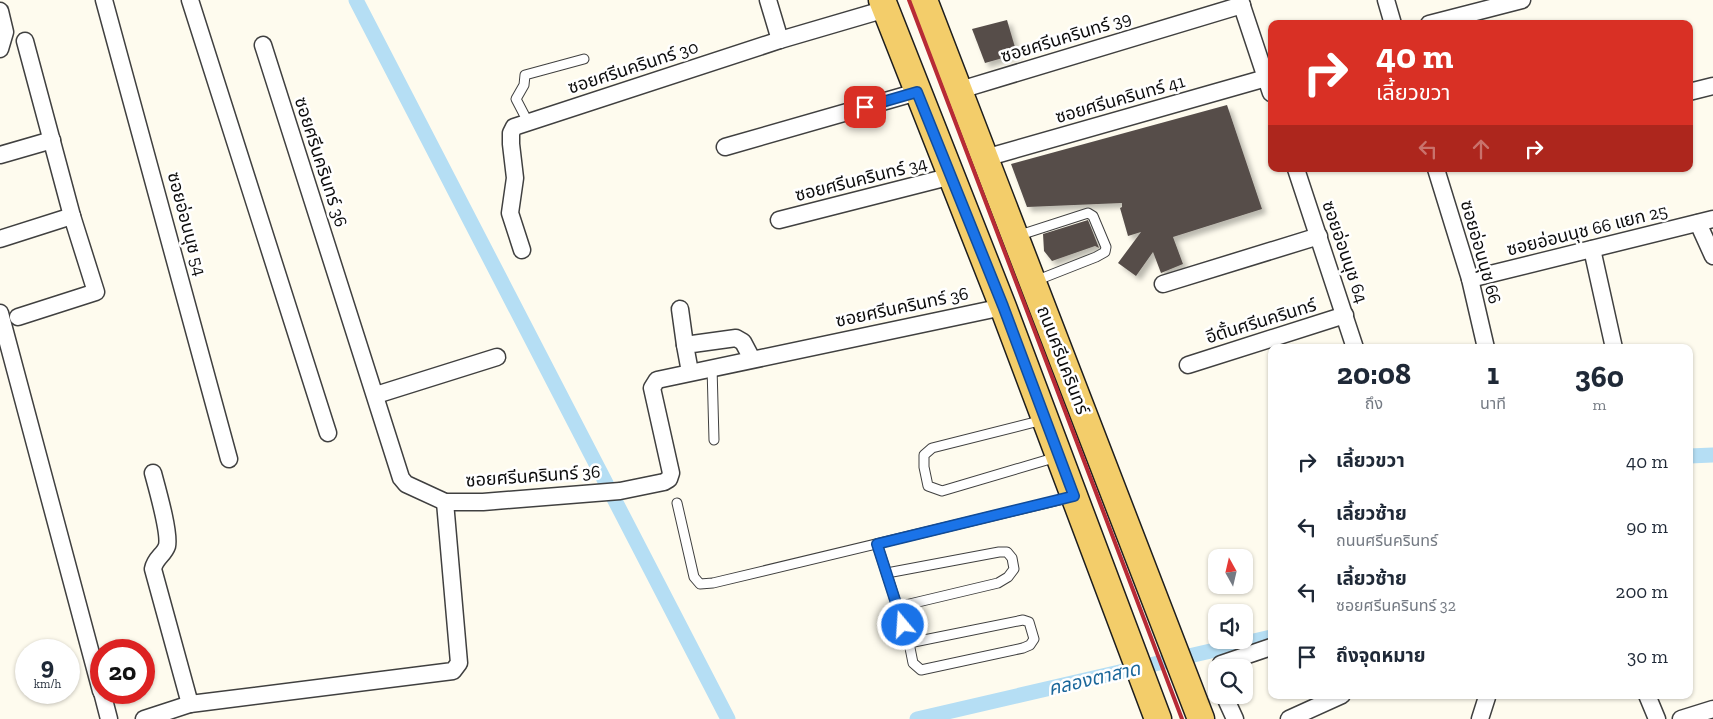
<!DOCTYPE html>
<html lang="th">
<head>
<meta charset="utf-8">
<style>
  body { margin:0; font-family:"Zilla Slab","Noto Sans Thai",serif; background:#f6f6f7; color:#1f2937; height:100vh; display:flex; flex-direction:column; font-size:19px; white-space:nowrap }
  * { box-sizing:border-box; margin:0 }
  p { font-size:16px; color:#747a83 }
  .icon { flex:none; width:28px; height:28px; fill:none; stroke:currentColor; stroke-width:2; stroke-linecap:round; stroke-linejoin:round }
  .map { position:relative; flex:1; overflow:hidden }
  .side { position:absolute; left:1268px; top:344px; width:425px; height:355px; display:flex; flex-direction:column; background:#fff; border-radius:10px; box-shadow:0 1px 4px #0004 }
  .side>* { flex:none }
  .top-card { position:absolute; left:1268px; top:20px; width:425px; height:152px; border-radius:10px; box-shadow:0 1px 4px #0004; background:#d93025; color:#fff; overflow:hidden }
  .needle { width:32px; rotate:352deg }
  .fabs { position:absolute; left:1208px; top:549px; display:grid; gap:10px }
  .fabs a { display:grid; place-items:center; width:45px; height:45px; border-radius:10px; background:#fff; box-shadow:0 1px 4px #0004; font-size:25px }
  .speed { position:absolute; left:15px; top:639px; display:flex; gap:10px; font-size:25px; font-weight:700; text-align:center }
  .speed>* { display:grid; place-content:center; width:65px; height:65px; border-radius:50%; background:#fff; box-shadow:0 1px 4px #0004; line-height:1 }
  .speed small { font-size:12px; font-weight:400 }
  .speed .limit { border:8px solid #d22; background:#fff; color:#111 }
  .pin { position:absolute; display:grid; place-items:center; width:42px; height:42px; color:#fff; margin:-21px; border-radius:10px; box-shadow:0 2px 8px #0006 }
  .me { position:absolute; width:55px; margin:-28px; rotate:342deg; stroke-linejoin:round; filter:drop-shadow(0 0 4px #0008) }
  .turn { display:flex; align-items:center; gap:18px; height:105px; padding:0 25px; font-size:22px }
  .turn .icon { width:65px; height:65px; stroke-width:2.5 }
  .turn b { display:block; font-size:35px; line-height:42px }
  .lanes { display:flex; align-items:center; height:48px; padding:0 25px; background:#0003; justify-content:center; gap:25px; direction:ltr }
  .lanes .off { opacity:.35 }
  .eta { display:flex; justify-content:space-evenly; align-items:center; height:85px; text-align:center }
  .eta b { font-size:30px; font-weight:700; line-height:35px }
  ul { padding:0; list-style:none }
  li { display:flex; align-items:center; gap:15px; height:65px; padding:0 25px }
  li div { flex:1 }
  li b { display:block; font-size:19px }
  li em { font-style:normal }
  .map>svg:first-child { display:block }
</style>
</head>
<body>
<div class="map">
<svg width="1713" height="719" viewBox="0 0 1713 719">
  <defs>
    <filter id="shadow"><feDropShadow dx="4.5" dy="4.5" stdDeviation="2.5" flood-color="#0004"/></filter>
  </defs>
  <rect width="100%" height="100%" fill="#fefbee"/>
  <g fill="none" stroke-linecap="round" stroke-linejoin="round">
    <!-- canal -->
    <g stroke="#b5def4" stroke-width="15">
      <polyline points="356,0 728,719"/>
      <polyline points="1689,456 1713,455"/>
      <polyline points="917,719 1271,637"/>
    </g>
  </g>
  <!-- building -->
  <g fill="#564e4a" filter="url(#shadow)">
    <polygon points="1007,20 1017,54 985,63 972,29"/>
    <polygon points="1227,105 1262,209 1173,237 1183,264 1161,273 1153,252 1136,276 1118,263 1141,232 1128,236 1120,208 1122,207 1122,203 1027,207 1011,164"/>
    <polygon points="1088,220 1099,248 1095,246 1052,261 1044,251 1043,234"/>
  </g>
  <g fill="none" stroke-linecap="round" stroke-linejoin="round">
    <!-- lane casing -->
    <g stroke="#404040" stroke-width="11">
      <g id="lane">
        <polyline points="528,122 516,99 524,85 525,75 584,59"/>
        <polyline points="1017,236 1088,213 1093,216 1106,247 1105,252 1096,257 1035,281"/>
        <polyline points="712,367 714,440"/>
        <polyline points="1043,420 932,448 924,455 924,467 928,486 942,491 1057,457"/>
        <polyline points="677,503 694,577 700,584 713,583 1072,497"/>
        <polyline points="877,544 909,643 913,663 921,670 1023,648 1030,645 1034,639 1029,622 1023,620 909,643"/>
        <polyline points="887,573 999,552 1007,552 1012,558 1014,569 1008,577 998,583 897,607"/>
      </g>
    </g>
    <!-- street casing -->
    <g stroke="#404040" stroke-width="19">
      <g id="street">
        <polyline points="104,0 229,459"/>
        <polyline points="190,0 328,433"/>
        <polyline points="768,0 780,40"/>
        <polyline points="1240,0 1271,93"/>
        <polyline points="1386,0 1393,24"/>
        <polyline points="0,11 5,32 0,49"/>
        <polyline points="1429,24 1522,0"/>
        <polyline points="263,45 401,478 406,484 445,502 483,502 620,491 664,482 669,479 671,473 652,388 657,380 1003,307"/>
        <polyline points="960,90 1242,5"/>
        <polyline points="1689,92 1713,86"/>
        <polyline points="725,147 917,92"/>
        <polyline points="0,155 52,140"/>
        <polyline points="985,158 1266,78"/>
        <polyline points="1296,169 1355,348"/>
        <polyline points="1436,169 1470,279 1486,348"/>
        <polyline points="779,220 952,176"/>
        <polyline points="1698,223 1713,256"/>
        <polyline points="0,239 72,216"/>
        <polyline points="1592,249 1614,348"/>
        <polyline points="522,250 510,213 515,178 511,144 511,133 514,127 780,40 886,9"/>
        <polyline points="1470,279 1713,219"/>
        <polyline points="1163,284 1319,236"/>
        <polyline points="680,309 685,345"/>
        <polyline points="0,313 101,691"/>
        <polyline points="18,317 96,292 72,216 25,41"/>
        <polyline points="1188,365 1345,315"/>
        <polyline points="690,372 685,345 736,338 743,342 752,359"/>
        <polyline points="376,395 497,357"/>
        <path d="M 153,473 C 157,488 170,533 167,546 C 164,555 155,558 153,569 L 190,704"/>
        <polyline points="1220,668 1221,664 1271,647"/>
        <polyline points="102,692 109,719"/>
        <polyline points="1224,695 1235,719"/>
        <polyline points="1647,695 1657,719"/>
        <polyline points="144,719 190,704 453,671 459,663 445,502"/>
        <polyline points="1289,719 1342,695"/>
        <polyline points="1480,719 1487,697"/>
        <polyline points="1681,719 1713,709"/>
      </g>
    </g>
    <!-- primary casing -->
    <g stroke="#1e1e1e" stroke-width="29">
      <g id="primary">
        <polyline points="882,0 1003,307 1158,719"/>
        <polyline points="924,0 1201,719"/>
      </g>
    </g>
    <!-- lane -->
    <use href="#lane" stroke="#fff" stroke-width="9"/>
    <!-- street -->
    <use href="#street" stroke="#fff" stroke-width="16"/>
    <!-- primary -->
    <use href="#primary" stroke="#f3cd6a" stroke-width="26"/>
    <!-- rail -->
    <polyline stroke="#b82b36" stroke-width="4" points="909,0 1182,719"/>
  </g>
  <g fill="none" stroke-linecap="round" stroke-linejoin="round">
    <!-- route casing -->
    <g stroke="#114b97" stroke-width="12">
      <polyline id="route" points="865,107 917,92 1003,306 1074,496 877,544 903,625"/>
    </g>
    <!-- route -->
    <use href="#route" stroke="#1a73e8" stroke-width="9"/>
  </g>
  <g text-anchor="middle" stroke-width="5" stroke-linejoin="round" paint-order="stroke">
    <!-- street labels -->
    <g font-size="18" fill="#0d0d0d" stroke="#fff">
      <text transform="translate(1066 37) rotate(-17)" y="6">ซอยศรีนครินทร์ 39</text>
      <text transform="translate(633 67) rotate(-18)" y="6">ซอยศรีนครินทร์ 30</text>
      <text transform="translate(1120 99) rotate(-16)" y="6">ซอยศรีนครินทร์ 41</text>
      <text transform="translate(321 162) rotate(72)" y="6">ซอยศรีนครินทร์ 36</text>
      <text transform="translate(861 179) rotate(-14)" y="6">ซอยศรีนครินทร์ 34</text>
      <text transform="translate(187 224) rotate(75)" y="6">ซอยอ่อนนุช 54</text>
      <text transform="translate(1587 230) rotate(-14)" y="6">ซอยอ่อนนุช 66 แยก 25</text>
      <text transform="translate(1345 252) rotate(71)" y="6">ซอยอ่อนนุช 64</text>
      <text transform="translate(1481 252) rotate(74)" y="6">ซอยอ่อนนุช 66</text>
      <text transform="translate(902 307) rotate(-12)" y="6">ซอยศรีนครินทร์ 36</text>
      <text transform="translate(1261 321) rotate(-17)" y="6">อีตั้นศรีนครินทร์</text>
      <text transform="translate(1063 360) rotate(69)" y="6">ถนนศรีนครินทร์</text>
      <text transform="translate(533 476) rotate(-4)" y="6">ซอยศรีนครินทร์ 36</text>
    </g>
    <!-- water labels -->
    <g font-size="19" font-style="italic" fill="#1b679a" stroke="#fff">
      <text transform="translate(1094 678) rotate(-13)" y="7">คลองตาสาด</text>
    </g>
  </g>
</svg>
<div class="fabs">
<a><svg class="needle" viewBox="-14 -14 28 28"><path d="M0-13l5 13h-10z" fill="#e53935"/><path d="M0 13l5-13h-10z" fill="#747a83"/></svg></a>
<a><svg class="icon" aria-label="sound" viewBox="0 0 24 24"><path d="M4 9h4l5-4v14l-5-4H4zM17 9q2 3 0 6"/></svg></a>
<a><svg class="icon" aria-label="search" viewBox="0 0 24 24"><circle cx="10" cy="10" r="6"/><path d="M15 15l6 6"/></svg></a>
</div>
<div class="speed"><div>9<small>km/h</small></div><div class="limit">20</div></div>
<div class="pin" style="left:865px;top:107px;background:#d93025"><svg class="icon" aria-label="arrive" viewBox="0 0 24 24"><path d="M6 21V4h12l-3 4 3 4H6"/></svg></div>
<svg class="me" style="left:903px;top:625px" viewBox="-20 -20 40 40"><circle r="17" fill="#1a73e8" stroke="#fff" stroke-width="3"/><path d="M0-11L8 9 0 5-8 9z" fill="#fff"/></svg>
<div class="top-card">
<div class="turn"><svg class="icon" aria-label="right" viewBox="0 0 24 24"><path d="M7 20v-9h11M14 6l5 5-5 5"/></svg><div><b>40 m</b>เลี้ยวขวา</div></div>
<div class="lanes"><svg class="icon off" aria-label="left" viewBox="0 0 24 24"><path d="M17 20v-9H6M10 6l-5 5 5 5"/></svg><svg class="icon off" aria-label="ahead" viewBox="0 0 24 24"><path d="M12 20V5M6 11l6-6 6 6"/></svg><svg class="icon" aria-label="right" viewBox="0 0 24 24"><path d="M7 20v-9h11M14 6l5 5-5 5"/></svg></div>
</div>
<section class="side">
<div class="eta">
<div><b>20:08</b><p>ถึง</p></div>
<div><b>1</b><p>นาที</p></div>
<div><b>360</b><p>m</p></div>
</div>
<ul>
<li><svg class="icon" aria-label="right" viewBox="0 0 24 24"><path d="M7 20v-9h11M14 6l5 5-5 5"/></svg><div><b>เลี้ยวขวา</b></div><em>40 m</em></li>
<li><svg class="icon" aria-label="left" viewBox="0 0 24 24"><path d="M17 20v-9H6M10 6l-5 5 5 5"/></svg><div><b>เลี้ยวซ้าย</b><p>ถนนศรีนครินทร์</p></div><em>90 m</em></li>
<li><svg class="icon" aria-label="left" viewBox="0 0 24 24"><path d="M17 20v-9H6M10 6l-5 5 5 5"/></svg><div><b>เลี้ยวซ้าย</b><p>ซอยศรีนครินทร์ 32</p></div><em>200 m</em></li>
<li><svg class="icon" aria-label="arrive" viewBox="0 0 24 24"><path d="M6 21V4h12l-3 4 3 4H6"/></svg><div><b>ถึงจุดหมาย</b></div><em>30 m</em></li>
</ul>
</section>
</div>
</body>
</html>
